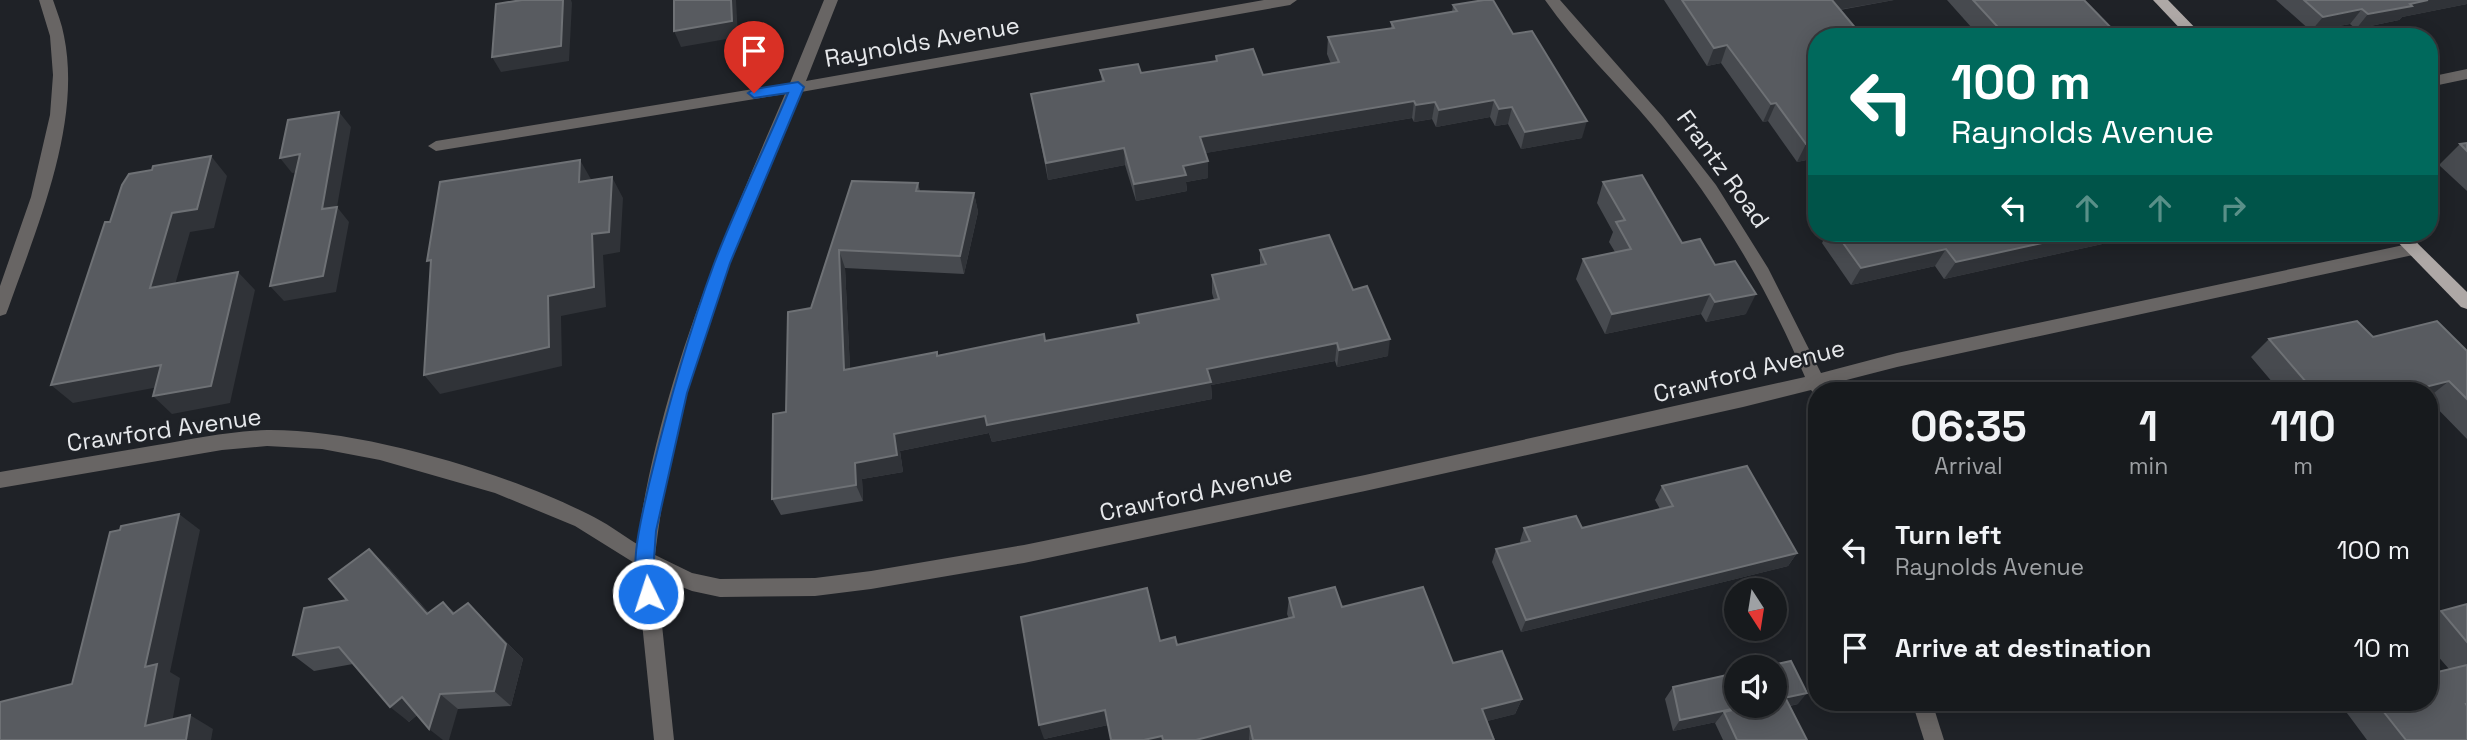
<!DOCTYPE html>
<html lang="en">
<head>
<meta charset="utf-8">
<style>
  body { margin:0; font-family:"Space Grotesk",sans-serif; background:#24272a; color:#f1f3f6; height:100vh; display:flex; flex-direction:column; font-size:26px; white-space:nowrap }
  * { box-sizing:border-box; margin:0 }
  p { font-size:23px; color:#9ea1a4 }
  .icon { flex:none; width:38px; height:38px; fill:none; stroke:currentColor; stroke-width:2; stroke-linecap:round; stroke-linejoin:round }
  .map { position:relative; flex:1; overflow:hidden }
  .details { position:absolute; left:1808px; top:382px; width:630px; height:329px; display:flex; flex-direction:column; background:#171a1d; border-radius:28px; box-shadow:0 4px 18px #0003,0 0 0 2px #36383b }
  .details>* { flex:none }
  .guide { position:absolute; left:1808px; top:28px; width:630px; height:214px; border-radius:28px; box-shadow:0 4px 18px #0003,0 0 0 2px #36383b; background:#00695c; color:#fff; overflow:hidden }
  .needle { width:46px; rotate:168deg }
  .fabs { position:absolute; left:1724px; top:578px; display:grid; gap:14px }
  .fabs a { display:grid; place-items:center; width:63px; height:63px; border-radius:50%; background:#171a1d; box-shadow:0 4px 18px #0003,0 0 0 2px #36383b; font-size:35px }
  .pin { position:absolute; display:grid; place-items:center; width:60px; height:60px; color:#fff; margin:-72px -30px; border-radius:50% 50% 50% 0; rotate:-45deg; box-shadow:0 0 7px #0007 }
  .pin .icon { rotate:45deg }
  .me { position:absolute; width:77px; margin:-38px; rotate:356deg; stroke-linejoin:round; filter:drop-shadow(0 0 5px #0008) }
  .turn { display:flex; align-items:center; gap:24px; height:147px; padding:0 28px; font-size:32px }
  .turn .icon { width:91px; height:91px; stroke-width:2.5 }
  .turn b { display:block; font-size:49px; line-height:60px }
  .lanes { display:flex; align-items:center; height:66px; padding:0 28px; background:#0003; justify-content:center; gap:35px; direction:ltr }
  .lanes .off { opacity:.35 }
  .eta { display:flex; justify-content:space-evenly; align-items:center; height:119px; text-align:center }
  .eta b { font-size:42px; font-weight:700; line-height:49px }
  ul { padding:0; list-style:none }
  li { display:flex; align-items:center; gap:21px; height:98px; padding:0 28px }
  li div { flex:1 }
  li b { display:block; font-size:26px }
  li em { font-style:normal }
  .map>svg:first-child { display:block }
</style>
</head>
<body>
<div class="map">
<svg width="2467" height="740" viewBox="0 0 2467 740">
  <rect width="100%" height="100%" fill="#1f2227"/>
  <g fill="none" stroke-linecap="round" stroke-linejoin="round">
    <!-- minor -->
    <g fill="#686564" fill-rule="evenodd">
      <path d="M 39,0 L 53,0 C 57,12 62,24 64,36 C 82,124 37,227 8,309 L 6,314 L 0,316 L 0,286 L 31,197 L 50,115 L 53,75 L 50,36 Z"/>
      <path d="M 824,0 L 838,0 L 806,81 L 1264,0 L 1297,0 L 1290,5 L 801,92 C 757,197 709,303 680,414 C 668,461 661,508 655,555 L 692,573 L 720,579 L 815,578 L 871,571 L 1024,545 L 1365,475 L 1805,377 C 1767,286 1716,202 1653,126 C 1618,84 1576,45 1545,0 L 1560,0 L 1663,117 L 1716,185 L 1768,268 L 1821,373 L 1897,353 L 2413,243 L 2421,249 L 2413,255 L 1897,367 L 1827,385 L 1829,390 L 1816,390 L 1816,396 L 1811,390 L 1743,407 L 1365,491 L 1024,563 L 871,589 L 815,596 L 720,597 L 692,591 L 657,577 L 674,740 L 654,740 L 636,564 L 575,526 L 495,493 L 380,460 L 322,449 L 267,446 L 222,450 L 0,488 L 0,472 C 52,463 104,454 157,445 C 193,439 230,431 267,430 C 362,429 503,472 588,514 C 605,522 621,534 637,544 C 660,382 721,243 785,94 L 436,151 L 428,146 L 436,141 L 790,83 Z"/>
      <polygon points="2467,69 2467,79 2429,87 2429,77"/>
      <polygon points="1912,702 1932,702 1944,740 1924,740"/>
    </g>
    <!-- major -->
    <g fill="#aea8a6" fill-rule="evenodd">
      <polygon points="2153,0 2168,0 2204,37 2188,37"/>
      <polygon points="2389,233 2407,233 2467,292 2467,309 2461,307"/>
    </g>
  </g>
  <!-- wall -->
  <g fill="#474a4f">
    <polygon points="1664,0 1894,0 1840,10 1816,158 1797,162 1768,121 1763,122 1721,63 1707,66"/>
    <polygon points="1947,0 2084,0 2120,37 1980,37"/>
    <polygon points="2276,0 2467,0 2467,4 2402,17 2399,20 2356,29 2350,24 2311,31"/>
    <polygon points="1453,5 1513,34 1582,138 1521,149 1508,124 1495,126 1490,117 1436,127 1432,119 1414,122 1412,118 1205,153 1208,161 1208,178 1186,182 1187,191 1136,201 1125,165 1048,180 1031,94 1102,82 1100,70 1141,73 1216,61 1216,56 1263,75 1331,64 1327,54 1328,37 1391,28 1391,22 1452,12"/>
    <polygon points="2467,143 2467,191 2439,165 2460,144"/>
    <polygon points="852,181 918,183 920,191 974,193 978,212 964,274 845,268 850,369 938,355 1045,341 1138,323 1137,315 1214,300 1212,293 1212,275 1260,265 1260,250 1353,290 1388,356 1337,367 1335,361 1211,385 1212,399 992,442 989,433 900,451 903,472 862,479 863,501 781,515 772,499 786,412 811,308"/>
    <polygon points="1603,182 1682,243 1746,314 1706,322 1701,314 1605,334 1576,279 1583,259 1615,252 1609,242 1613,232 1597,203"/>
    <polygon points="1827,233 2152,233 1944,279 1935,266 1851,285 1822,243"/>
    <polygon points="2373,337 2467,351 2467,439 2429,400 2429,390 2279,390 2251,357 2269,339"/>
    <polygon points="1662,486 1797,553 1788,566 1521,632 1492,562 1496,549 1521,543 1520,541 1524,528 1582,528 1660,509 1655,500"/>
    <polygon points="388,567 429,613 443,602 455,613 468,603 523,659 511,706 458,709 417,715 409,722 353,664 314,671 293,655 347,600"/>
    <polygon points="1289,598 1342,607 1453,663 1522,699 1515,714 1487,721 1495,740 1111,740 1108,725 1044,739 1160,641 1177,645 1289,619 1287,614"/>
    <polygon points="2467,604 2467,740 2367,740 2341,705 2347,702 2429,702 2449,669 2429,646 2429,618 2441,611"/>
    <polygon points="1673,687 1798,704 1790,706 1807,740 1723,740 1715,723 1716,722 1673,731 1665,699"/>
  </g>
  <!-- shaded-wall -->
  <g fill="#303338">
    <polygon points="563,0 571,0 572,3 569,61 501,72 492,57"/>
    <polygon points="731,0 736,0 738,37 681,47 674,31"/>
    <polygon points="1826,0 1894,0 1820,13"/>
    <polygon points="2428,0 2467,0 2467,4 2402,17 2399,20 2356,29 2368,14"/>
    <polygon points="2362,9 2350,24 2311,31 2323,17"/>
    <polygon points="1727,45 1721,63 1707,66 1714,48"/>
    <polygon points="1494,100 1490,117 1436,127 1439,110"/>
    <polygon points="1414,101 1412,118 1200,154 1200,137"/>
    <polygon points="1435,102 1432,119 1414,122 1416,105"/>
    <polygon points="1776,103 1768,121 1763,122 1771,104"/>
    <polygon points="1512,107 1508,124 1495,126 1499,109"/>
    <polygon points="339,112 351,127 337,207 349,222 336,292 284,301 270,286 322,209"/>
    <polygon points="1587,121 1582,138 1521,149 1525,132"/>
    <polygon points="1816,142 1816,158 1797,162 1806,144"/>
    <polygon points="1124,148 1125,165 1048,180 1046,163"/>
    <polygon points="300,154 312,170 292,173 280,158"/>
    <polygon points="211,156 227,176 214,228 190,232 169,306 150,288 172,213"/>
    <polygon points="580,160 592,181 579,182"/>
    <polygon points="1208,161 1208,178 1186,182 1187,191 1136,201 1134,184 1183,166"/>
    <polygon points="612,177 623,198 620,252 603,255 606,307 561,316 562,366 440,394 424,375 548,296 592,234"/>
    <polygon points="974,193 978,212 964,274 960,256"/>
    <polygon points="2087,233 2152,233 1944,279 1956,262"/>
    <polygon points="1946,249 1935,266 1851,285 1861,268"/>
    <polygon points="839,250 845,268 851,387 844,370"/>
    <polygon points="238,272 255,290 230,403 172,414 153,396"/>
    <polygon points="1710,294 1701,314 1605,334 1612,314"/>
    <polygon points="1756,294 1746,314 1706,322 1715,302"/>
    <polygon points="1390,339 1388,356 1337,367 1339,350"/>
    <polygon points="1337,343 1335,361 1211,385 1212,399 992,442 989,433 900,451 903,472 862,479 863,501 856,485 855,463 894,434 1207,369"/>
    <polygon points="161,365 180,383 73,403 51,385"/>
    <polygon points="2449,381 2429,397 2429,390 2413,390"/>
    <polygon points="179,514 200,530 170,672 180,678 169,740 145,726 145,667"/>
    <polygon points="369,549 388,567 445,631 427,614"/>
    <polygon points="1797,553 1788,566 1521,632 1526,620"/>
    <polygon points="468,603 523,659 511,706 494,691"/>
    <polygon points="1807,693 1798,704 1727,719 1724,712 1716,722 1673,731 1680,720"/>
    <polygon points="440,694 458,709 449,740 443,740 429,729"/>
    <polygon points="402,697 421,712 409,722 390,707"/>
    <polygon points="1522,699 1515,714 1476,724 1482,709"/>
    <polygon points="1105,710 1108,725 1044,739 1039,725"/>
    <polygon points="190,715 213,729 211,740 186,740"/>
    <polygon points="1250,726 1249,740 1196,740"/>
    <polygon points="1162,736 1163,740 1144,740"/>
  </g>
  <!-- building -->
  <g fill="#585b60" stroke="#6e7175" stroke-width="2">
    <polygon points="522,0 563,0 561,46 492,57 496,4"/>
    <polygon points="674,0 731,0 732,21 674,31"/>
    <polygon points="1484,0 1493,0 1513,34 1532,31 1587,121 1525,132 1512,107 1499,109 1494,100 1439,110 1435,102 1416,105 1414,101 1200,137 1208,161 1183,166 1186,175 1134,184 1124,148 1046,163 1031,94 1104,81 1100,70 1138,64 1141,73 1217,61 1216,56 1253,49 1263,75 1339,62 1328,37 1394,28 1391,22 1457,11 1453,5"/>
    <polygon points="1682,0 1832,0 1863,37 1816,37 1816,142 1806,144 1776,103 1771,104 1727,45 1714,48"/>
    <polygon points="1973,0 2084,0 2120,37 2007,37"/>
    <polygon points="2304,0 2428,0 2410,4 2412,6 2368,14 2362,9 2323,17"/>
    <polygon points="339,112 322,209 337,207 323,276 270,286 300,154 280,158 288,120"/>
    <polygon points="2467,143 2467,151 2460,144"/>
    <polygon points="211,156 197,209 172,213 150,288 238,272 211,386 153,396 161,365 51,385 105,222 110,222 122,185 129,174 152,170 153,166"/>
    <polygon points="580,160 579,182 612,177 609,232 592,234 594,287 548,296 549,347 424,375 431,260 427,261 440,182"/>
    <polygon points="1642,175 1682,243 1700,239 1715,265 1735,261 1756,294 1715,302 1710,294 1612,314 1583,259 1631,249 1616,222 1625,220 1603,182"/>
    <polygon points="852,181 918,183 916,191 974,193 960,256 839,250 844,370 937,352 937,356 1044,334 1045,341 1139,323 1137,315 1219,299 1212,275 1266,264 1260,250 1329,235 1353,290 1367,286 1390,339 1339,350 1337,343 1207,369 1211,382 987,425 985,416 894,434 897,455 855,463 856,485 772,499 773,414 786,412 788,312 811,308"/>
    <polygon points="1836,233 2087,233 1956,262 1946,249 1861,268"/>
    <polygon points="2357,321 2373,337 2437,321 2467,351 2467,399 2449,381 2413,390 2313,390 2269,339"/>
    <polygon points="1747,466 1797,553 1526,620 1496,549 1530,541 1524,528 1576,516 1582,528 1673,506 1662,486"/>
    <polygon points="179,514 145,667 157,664 145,726 190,715 186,740 0,740 0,702 72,684 110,532 120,530 121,526"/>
    <polygon points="369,549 427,614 443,602 453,614 468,603 506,644 494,691 440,694 429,729 402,697 390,707 339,647 293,655 304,608 347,600 329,579"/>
    <polygon points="1335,587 1342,607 1423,587 1453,663 1502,651 1522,699 1482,709 1494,740 1253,740 1250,726 1196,740 1163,740 1162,736 1144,740 1111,740 1105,710 1039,725 1021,617 1147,588 1160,641 1175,637 1177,645 1294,617 1289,598"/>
    <polygon points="2467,604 2467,642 2441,611"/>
    <polygon points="1791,661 1807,693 1774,700 1774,667 1763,667"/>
    <polygon points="2467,665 2467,704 2466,704 2467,706 2467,740 2406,740 2376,702 2429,702 2429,674"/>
    <polygon points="1736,673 1736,705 1751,705 1680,720 1673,687"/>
    <polygon points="1786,699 1807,740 1737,740 1724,712 1755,705 1774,705 1774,701"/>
  </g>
  <!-- route -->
  <path fill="#1a73e8" stroke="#114b97" stroke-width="2" d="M 798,82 L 804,87 L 730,263 L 687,393 L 656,531 L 654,559 L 657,594 L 654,600 L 648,602 L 641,600 C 627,569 642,516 649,484 C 667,410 687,337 714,264 C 736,206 764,150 788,93 L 754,98 L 748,93 L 754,89 Z"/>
  <g text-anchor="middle" stroke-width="5" stroke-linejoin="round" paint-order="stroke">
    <!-- street labels -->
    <g font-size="24" fill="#e6e8eb" stroke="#1f2227">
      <text transform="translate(922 42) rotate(-10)" y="8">Raynolds Avenue</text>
      <text transform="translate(1723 169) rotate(54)" y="8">Frantz Road</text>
      <text transform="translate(1749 371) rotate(-14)" y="8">Crawford Avenue</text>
      <text transform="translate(164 430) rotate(-8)" y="8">Crawford Avenue</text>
      <text transform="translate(1196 493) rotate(-12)" y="8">Crawford Avenue</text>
    </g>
  </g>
</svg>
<div class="fabs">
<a><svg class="needle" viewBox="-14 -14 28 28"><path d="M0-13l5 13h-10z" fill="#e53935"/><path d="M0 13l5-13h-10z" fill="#9ea1a4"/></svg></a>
<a><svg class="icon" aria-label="sound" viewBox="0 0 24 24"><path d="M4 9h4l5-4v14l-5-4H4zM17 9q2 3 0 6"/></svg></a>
</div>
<div class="pin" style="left:754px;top:93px;background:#d93025"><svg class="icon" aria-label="arrive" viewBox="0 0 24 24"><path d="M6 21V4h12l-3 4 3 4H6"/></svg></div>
<svg class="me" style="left:648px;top:594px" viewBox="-20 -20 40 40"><circle r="17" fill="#1a73e8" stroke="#fff" stroke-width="3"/><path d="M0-11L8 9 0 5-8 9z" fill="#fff"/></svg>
<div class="guide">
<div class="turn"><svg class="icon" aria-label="left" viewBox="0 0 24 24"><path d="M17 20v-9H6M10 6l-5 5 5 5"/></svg><div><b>100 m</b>Raynolds Avenue</div></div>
<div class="lanes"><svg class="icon" aria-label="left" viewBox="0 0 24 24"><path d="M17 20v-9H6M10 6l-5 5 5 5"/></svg><svg class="icon off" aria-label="ahead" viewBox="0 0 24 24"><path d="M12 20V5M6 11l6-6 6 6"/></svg><svg class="icon off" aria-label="ahead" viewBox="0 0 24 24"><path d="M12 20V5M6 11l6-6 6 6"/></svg><svg class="icon off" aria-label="right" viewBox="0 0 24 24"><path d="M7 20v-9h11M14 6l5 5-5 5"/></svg></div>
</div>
<section class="details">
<div class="eta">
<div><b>06:35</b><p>Arrival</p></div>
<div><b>1</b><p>min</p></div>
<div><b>110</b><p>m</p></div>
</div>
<ul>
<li><svg class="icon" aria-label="left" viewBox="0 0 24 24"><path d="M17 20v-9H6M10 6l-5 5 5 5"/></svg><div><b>Turn left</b><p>Raynolds Avenue</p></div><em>100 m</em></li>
<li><svg class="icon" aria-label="arrive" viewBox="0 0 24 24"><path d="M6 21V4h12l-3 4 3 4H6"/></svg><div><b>Arrive at destination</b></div><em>10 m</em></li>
</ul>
</section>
</div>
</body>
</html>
